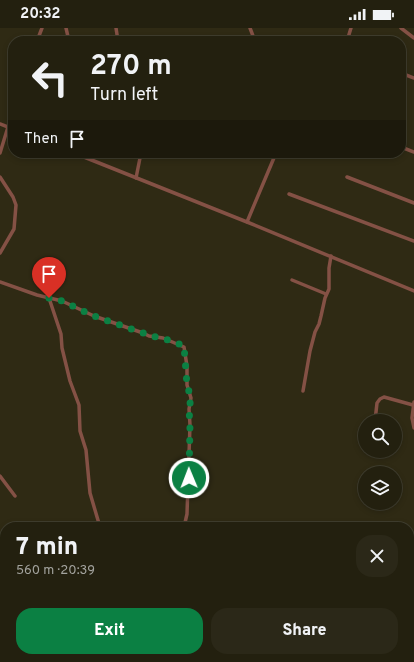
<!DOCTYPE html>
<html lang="en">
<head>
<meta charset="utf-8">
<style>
  body { margin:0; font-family:Overpass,sans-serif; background:#2b2818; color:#f1f3f6; height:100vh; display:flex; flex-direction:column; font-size:15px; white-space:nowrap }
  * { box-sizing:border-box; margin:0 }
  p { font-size:13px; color:#a3a39e }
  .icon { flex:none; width:22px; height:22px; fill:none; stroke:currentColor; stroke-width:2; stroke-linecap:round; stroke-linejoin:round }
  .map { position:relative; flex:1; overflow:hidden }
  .side { position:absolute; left:0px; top:494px; width:414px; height:140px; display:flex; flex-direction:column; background:#23200f; border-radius:16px 16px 0 0; box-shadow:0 2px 6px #0003,0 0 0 1px #403e2f }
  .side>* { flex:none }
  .banner { position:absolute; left:8px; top:8px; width:398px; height:122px; border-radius:16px; box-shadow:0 2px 6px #0003,0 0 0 1px #403e2f; background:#23200f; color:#f1f3f6; overflow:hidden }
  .buttons { position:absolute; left:358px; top:386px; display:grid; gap:8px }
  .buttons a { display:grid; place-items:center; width:44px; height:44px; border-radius:50%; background:#23200f; box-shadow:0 2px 6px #0003,0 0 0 1px #403e2f; font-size:20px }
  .pin { position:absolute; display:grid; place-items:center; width:34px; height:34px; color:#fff; margin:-41px -17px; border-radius:50% 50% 50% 0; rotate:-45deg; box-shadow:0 0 4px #0007 }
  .pin .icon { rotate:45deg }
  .me { position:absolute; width:44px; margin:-22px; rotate:359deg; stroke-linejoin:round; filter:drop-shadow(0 0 3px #0008) }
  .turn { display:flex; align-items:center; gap:14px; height:84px; padding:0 16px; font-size:18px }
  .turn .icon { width:52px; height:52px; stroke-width:2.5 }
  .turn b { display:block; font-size:28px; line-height:34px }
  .then { display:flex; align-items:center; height:38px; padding:0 16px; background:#0003; gap:8px; font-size:15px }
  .round { display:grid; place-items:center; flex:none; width:42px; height:42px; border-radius:16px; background:#2b2818 }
  .headline { display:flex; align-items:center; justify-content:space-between; height:68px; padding:0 16px }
  h1 { font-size:24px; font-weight:800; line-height:30px }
  .action { display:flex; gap:8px; margin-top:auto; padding:8px 16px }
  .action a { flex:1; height:46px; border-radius:16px; background:#0b8043; color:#fff; font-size:16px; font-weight:800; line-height:46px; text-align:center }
  .action a+a { background:#2b2818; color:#f1f3f6 }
  .status { display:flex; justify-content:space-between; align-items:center; height:28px; padding:0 20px; background:#23200f; direction:ltr }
  .status svg { height:11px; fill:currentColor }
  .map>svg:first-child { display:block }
</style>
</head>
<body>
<div class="status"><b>20:32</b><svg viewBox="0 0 49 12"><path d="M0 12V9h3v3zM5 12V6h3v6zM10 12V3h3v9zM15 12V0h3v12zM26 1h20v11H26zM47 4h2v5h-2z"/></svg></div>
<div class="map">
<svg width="414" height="634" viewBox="0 0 414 634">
  <rect width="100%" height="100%" fill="#2f2a14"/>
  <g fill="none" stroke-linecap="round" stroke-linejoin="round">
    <!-- minor -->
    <g stroke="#845145" stroke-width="3.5">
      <polyline points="66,0 69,13"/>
      <polyline points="116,0 118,13"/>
      <polyline points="250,0 255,13"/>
      <polyline points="401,0 414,10"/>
      <polyline points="37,13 42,0"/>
      <polyline points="300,13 305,13"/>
      <polyline points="347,13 351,0"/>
      <polyline points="401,45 414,50"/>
      <polyline points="0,96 13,101"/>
      <polyline points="401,119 414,124"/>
      <polyline points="0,125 8,99"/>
      <polyline points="74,125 247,194 414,263"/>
      <polyline points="0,149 13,169 16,177 14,201 0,225"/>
      <polyline points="347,149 414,175"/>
      <polyline points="136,150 141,125"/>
      <polyline points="289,166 414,213"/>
      <polyline points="247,194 276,125"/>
      <polyline points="292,252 326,266"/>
      <polyline points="0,254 37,267 62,273 94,288 143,305 149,308 163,310 184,319 187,338 187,357 191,370 189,381 190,397 187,486 184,499"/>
      <polyline points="49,270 61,306 62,320 70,353 79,377 80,403 86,422 90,465 100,499"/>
      <polyline points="303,363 310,323 315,304 319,296 321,288 325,270 329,261 329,240 331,228"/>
      <polyline points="414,374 412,390 414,400"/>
      <polyline points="375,393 377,375 380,371 384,369 413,377"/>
      <polyline points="0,448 15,468"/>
      <polyline points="409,508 414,508"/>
      <polyline points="409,557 414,557"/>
      <polyline points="0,614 2,623 5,628"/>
      <polyline points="5,629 8,634"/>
      <polyline points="225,629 225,634"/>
      <polyline points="53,634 60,629"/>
      <polyline points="127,634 128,633"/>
      <polyline points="176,634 176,629"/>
      <polyline points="264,634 264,629"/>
      <polyline points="325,634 325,629"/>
      <polyline points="359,634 359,629"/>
      <polyline points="394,634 394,629"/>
    </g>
  </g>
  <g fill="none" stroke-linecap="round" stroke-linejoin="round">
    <!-- route -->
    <polyline stroke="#0b8043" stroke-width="7" stroke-dasharray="0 12.6" points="49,270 62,273 94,288 143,305 149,308 163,310 184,318 187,357 191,370 189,381 190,397 189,450"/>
  </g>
</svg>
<div class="buttons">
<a><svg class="icon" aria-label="search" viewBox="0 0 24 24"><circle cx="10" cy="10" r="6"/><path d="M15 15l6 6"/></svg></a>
<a><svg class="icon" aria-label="layers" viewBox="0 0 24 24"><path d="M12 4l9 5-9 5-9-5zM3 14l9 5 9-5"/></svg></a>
</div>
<div class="pin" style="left:49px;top:270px;background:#d93025"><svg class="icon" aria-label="arrive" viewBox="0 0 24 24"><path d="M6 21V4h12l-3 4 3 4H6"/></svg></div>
<svg class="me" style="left:189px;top:450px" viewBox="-20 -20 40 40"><circle r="17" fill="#0b8043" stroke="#fff" stroke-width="3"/><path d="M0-11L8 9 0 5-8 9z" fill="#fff"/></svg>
<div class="banner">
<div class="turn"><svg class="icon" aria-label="left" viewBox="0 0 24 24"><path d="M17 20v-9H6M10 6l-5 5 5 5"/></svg><div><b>270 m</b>Turn left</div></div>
<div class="then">Then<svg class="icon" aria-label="arrive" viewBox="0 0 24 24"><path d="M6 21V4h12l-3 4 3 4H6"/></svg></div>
</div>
<section class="side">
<div class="headline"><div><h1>7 min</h1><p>560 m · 20:39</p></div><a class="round"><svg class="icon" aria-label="close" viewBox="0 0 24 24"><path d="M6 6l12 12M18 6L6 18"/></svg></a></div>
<div class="action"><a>Exit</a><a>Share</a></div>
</section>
</div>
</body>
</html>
